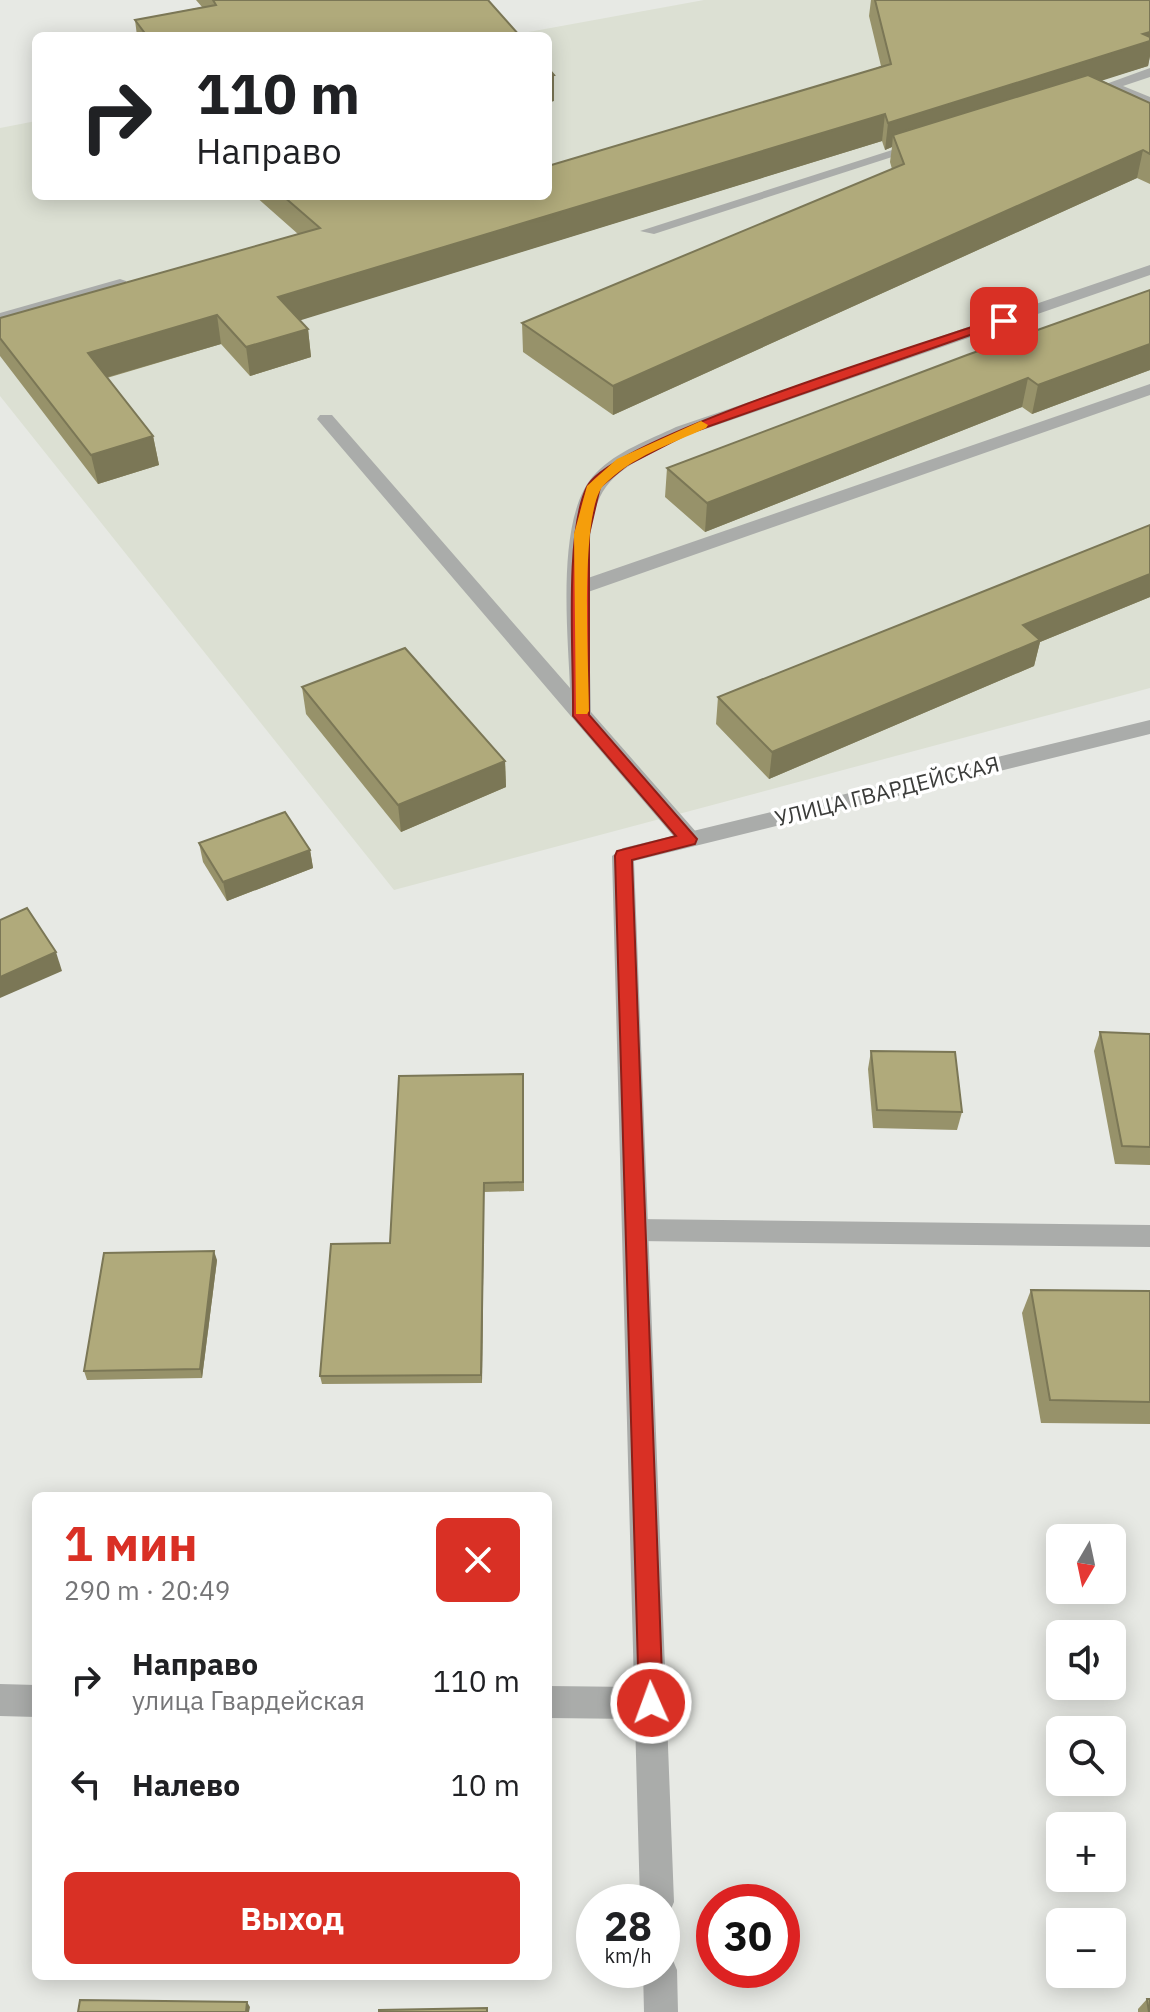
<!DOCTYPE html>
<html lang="ru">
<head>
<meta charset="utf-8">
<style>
  body { margin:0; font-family:"IBM Plex Sans",sans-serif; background:#f6f6f6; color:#202124; height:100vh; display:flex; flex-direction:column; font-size:30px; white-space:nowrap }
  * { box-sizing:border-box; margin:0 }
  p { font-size:26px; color:#757577 }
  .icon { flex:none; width:44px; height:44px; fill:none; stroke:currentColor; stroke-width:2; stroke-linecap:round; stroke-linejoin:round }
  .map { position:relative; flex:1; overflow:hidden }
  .side { position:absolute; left:32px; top:1492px; width:520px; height:488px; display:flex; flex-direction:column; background:#fff; border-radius:12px; box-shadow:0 4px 20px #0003 }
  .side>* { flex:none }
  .guide { position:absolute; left:32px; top:32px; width:520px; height:168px; border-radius:12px; box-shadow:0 4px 20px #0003; background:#fff; color:#202124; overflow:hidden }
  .needle { width:52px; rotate:189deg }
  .tools { position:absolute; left:1046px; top:1524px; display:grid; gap:16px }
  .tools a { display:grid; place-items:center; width:80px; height:80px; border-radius:12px; background:#fff; box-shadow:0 4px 20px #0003; font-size:40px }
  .speed { position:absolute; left:576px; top:1884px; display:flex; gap:16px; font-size:40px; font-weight:700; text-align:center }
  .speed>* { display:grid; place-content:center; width:104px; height:104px; border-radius:50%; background:#fff; box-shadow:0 4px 20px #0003; line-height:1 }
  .speed small { font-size:20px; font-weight:400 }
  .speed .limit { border:12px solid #d22; background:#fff; color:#111 }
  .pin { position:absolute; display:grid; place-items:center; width:68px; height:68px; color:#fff; margin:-34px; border-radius:16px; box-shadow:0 4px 12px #0006 }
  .me { position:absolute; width:88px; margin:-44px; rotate:358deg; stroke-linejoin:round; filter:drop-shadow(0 0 6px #0008) }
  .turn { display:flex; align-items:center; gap:28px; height:168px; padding:0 32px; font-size:36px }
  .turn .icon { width:104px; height:104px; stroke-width:2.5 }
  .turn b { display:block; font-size:56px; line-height:68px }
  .round { display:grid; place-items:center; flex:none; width:84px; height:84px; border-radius:12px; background:#f6f6f6 }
  .overview { display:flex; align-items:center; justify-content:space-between; height:136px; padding:0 32px }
  h1 { font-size:48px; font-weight:800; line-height:60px; color:#d93025 }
  .action { display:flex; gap:16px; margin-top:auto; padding:16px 32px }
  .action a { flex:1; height:92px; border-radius:12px; background:#d93025; color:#fff; font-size:32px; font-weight:800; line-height:92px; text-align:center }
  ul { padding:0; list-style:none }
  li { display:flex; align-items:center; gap:24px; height:104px; padding:0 32px }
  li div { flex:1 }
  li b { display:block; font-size:30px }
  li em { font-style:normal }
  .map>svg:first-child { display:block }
</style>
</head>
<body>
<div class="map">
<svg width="1150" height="2012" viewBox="0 0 1150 2012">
  <rect width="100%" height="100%" fill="#e7e9e4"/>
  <!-- built -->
  <polygon fill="#dce0d3" points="704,0 1150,0 1150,688 394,890 0,396 0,128 36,121 36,196 548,196 548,36 506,36"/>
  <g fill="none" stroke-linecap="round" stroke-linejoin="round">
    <!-- lane -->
    <g fill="#aaacaa" fill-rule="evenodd">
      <polygon points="1150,68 1150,77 1123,86 1150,97 1150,106 1110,91 1080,100 1073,96"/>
      <polygon points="914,143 926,146 654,234 640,231"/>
      <path d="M 1150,265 L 1150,275 L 688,435 C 605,476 590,479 588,578 L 1150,384 L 1150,395 L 588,592 L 591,712 L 697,833 L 700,839 L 697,845 L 681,845 L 317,419 L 320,415 L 332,415 L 570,688 C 568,633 555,513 596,473 C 617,451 649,440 676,427 Z"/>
      <polygon points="120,279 126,281 126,287 0,323 0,313"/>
      <polygon points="636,1219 1150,1225 1150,1247 636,1241 627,1238 623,1230 627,1222"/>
    </g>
    <!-- street -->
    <g fill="#aaacaa" fill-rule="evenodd">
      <polygon points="1150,720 1150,734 634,861 674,1902 669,1914 662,1917 662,1902 640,1902 635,1719 548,1718 548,1686 634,1687 612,856 623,848"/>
      <polygon points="0,1684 36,1685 36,1717 0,1716"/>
      <polygon points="662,1954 672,1958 677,1970 678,2012 644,2012 643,1970 662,1970"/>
    </g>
  </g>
  <!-- wall -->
  <g fill="#97926a">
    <polygon points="196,0 488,0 520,36 137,36 135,20 202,7"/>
    <polygon points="871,0 1150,0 1150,56 1148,66 1101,80 1150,103 1150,184 1137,178 613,415 523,352 522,323 892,169 890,162 892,147 885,150 882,141 299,320 308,329 311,357 250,376 221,344 107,378 153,436 159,465 98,484 0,356 0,318 298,234 255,196 548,196 881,66 869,16"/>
    <polygon points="1150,290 1150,370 1032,414 1022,407 705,532 665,497 667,468"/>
    <polygon points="1150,525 1150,597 1040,642 1034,666 769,779 716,724 718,697"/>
    <polygon points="302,687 505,761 506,787 401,832 306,714"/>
    <polygon points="199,843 310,850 313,868 227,901 203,862"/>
    <polygon points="1100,1032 1150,1034 1150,1165 1115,1164 1094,1051"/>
    <polygon points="871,1051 962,1112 957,1130 873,1128 868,1069"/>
    <polygon points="523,1074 524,1191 484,1192 482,1383 322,1384 320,1376 390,1243"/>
    <polygon points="217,1260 202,1378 87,1380 84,1371"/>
    <polygon points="1031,1290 1150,1291 1150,1424 1041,1423 1022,1313"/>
    <polygon points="1147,1999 1150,2012 1138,2012 1138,2009"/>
  </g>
  <!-- shaded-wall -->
  <g fill="#7b7756">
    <polygon points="1150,32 1150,56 1148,66 897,146 893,135 892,147 885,150 888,123"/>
    <polygon points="554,75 554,101 548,103 548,76"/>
    <polygon points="885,114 882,141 282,326 278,297"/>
    <polygon points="1143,150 1137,178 613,415 613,386"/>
    <polygon points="217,315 221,344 94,381 88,353"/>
    <polygon points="308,329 311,357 250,376 246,347"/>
    <polygon points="1150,344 1150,370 1032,414 1038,385"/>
    <polygon points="1028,378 1022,407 705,532 707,503"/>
    <polygon points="153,436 159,465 98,484 91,455"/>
    <polygon points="1150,574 1150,597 1040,642 1034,666 769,779 772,752 1023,625"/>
    <polygon points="505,761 506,787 401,832 398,805"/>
    <polygon points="310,850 313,868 227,901 223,882"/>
    <polygon points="56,952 62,971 0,998 0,977"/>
    <polygon points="484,1183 484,1192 482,1383 481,1375"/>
    <polygon points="214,1251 217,1260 202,1378 200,1369"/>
    <polygon points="247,2002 250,2007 249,2012 246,2012"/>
  </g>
  <!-- building -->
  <g fill="#b0aa7b" stroke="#7b7756" stroke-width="2">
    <polygon points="213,0 488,0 520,36 147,36 135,20 216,5"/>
    <polygon points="875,0 1150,0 1150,32 1143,34 1150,37 1150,41 888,123 885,114 278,297 308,329 246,347 217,315 88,353 153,436 91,455 0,338 0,318 320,228 283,196 548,196 548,166 891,64"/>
    <polygon points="548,68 554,75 548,76"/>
    <polygon points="1088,75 1150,103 1150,154 1143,150 613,386 522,323 904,164 893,135"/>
    <polygon points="1150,290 1150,344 1038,385 1028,378 707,503 667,468 967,355"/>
    <polygon points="1150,525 1150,574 1023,625 1040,640 772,752 718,697"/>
    <polygon points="405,648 505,761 398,805 302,687"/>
    <polygon points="285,812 310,850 223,882 199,843"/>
    <polygon points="27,908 56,952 0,977 0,920"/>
    <polygon points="1100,1032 1150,1034 1150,1147 1122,1146"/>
    <polygon points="871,1051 955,1052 962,1112 877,1110"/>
    <polygon points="523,1074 523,1182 484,1183 481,1375 320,1376 331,1244 390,1243 399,1076"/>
    <polygon points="214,1251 200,1369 84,1371 104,1253"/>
    <polygon points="1031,1290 1150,1291 1150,1402 1050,1400"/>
    <polygon points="1147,1999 1150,1999 1150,2012 1149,2012"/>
    <polygon points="80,2000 247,2002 246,2012 78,2012"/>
    <polygon points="487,2008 487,2012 379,2012 379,2010"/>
  </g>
  <!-- route -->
  <path fill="#d93025" stroke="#8d1f18" stroke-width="2" d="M 999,318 L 1010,321 L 687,434 L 627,465 L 600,487 L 589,534 L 589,715 L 697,839 L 695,844 L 632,860 L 663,1703 L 659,1711 L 651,1715 L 642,1711 L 639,1703 L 615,856 L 617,851 L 676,836 L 573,716 C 574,659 564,534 587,487 C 610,438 933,341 999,318 Z"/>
  <!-- slow -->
  <path fill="#f59e0b" d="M 701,421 L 708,425 L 706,428 C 671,444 631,457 604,485 C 579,509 589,670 589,711 L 587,714 L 576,714 L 574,534 L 587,486 L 617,459 Z"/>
  <g text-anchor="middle" stroke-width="7" stroke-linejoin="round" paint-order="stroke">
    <!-- street labels -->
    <g font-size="22" fill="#3b3c3a" stroke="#fff">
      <text transform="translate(887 791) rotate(-14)" y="8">УЛИЦА ГВАРДЕЙСКАЯ</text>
    </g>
  </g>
</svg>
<div class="tools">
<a><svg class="needle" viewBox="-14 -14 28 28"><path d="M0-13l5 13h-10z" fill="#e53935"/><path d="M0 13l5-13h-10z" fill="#757577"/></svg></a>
<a><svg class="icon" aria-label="sound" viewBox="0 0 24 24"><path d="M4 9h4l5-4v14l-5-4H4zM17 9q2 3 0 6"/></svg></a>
<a><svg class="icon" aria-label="search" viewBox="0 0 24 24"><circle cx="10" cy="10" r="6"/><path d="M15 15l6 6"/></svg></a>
<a>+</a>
<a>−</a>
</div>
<div class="speed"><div>28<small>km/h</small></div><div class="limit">30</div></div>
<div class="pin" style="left:1004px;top:321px;background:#d93025"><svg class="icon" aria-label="arrive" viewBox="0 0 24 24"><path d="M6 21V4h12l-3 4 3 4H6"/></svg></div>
<svg class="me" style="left:651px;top:1703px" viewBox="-20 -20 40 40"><circle r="17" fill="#d93025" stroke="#fff" stroke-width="3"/><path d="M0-11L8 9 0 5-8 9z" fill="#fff"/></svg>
<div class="guide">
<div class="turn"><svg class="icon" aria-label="right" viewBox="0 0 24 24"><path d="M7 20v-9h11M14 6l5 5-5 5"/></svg><div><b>110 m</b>Направо</div></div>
</div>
<section class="side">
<div class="overview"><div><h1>1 мин</h1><p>290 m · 20:49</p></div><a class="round" style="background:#d93025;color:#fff"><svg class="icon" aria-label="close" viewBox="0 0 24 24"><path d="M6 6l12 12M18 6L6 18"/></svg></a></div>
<ul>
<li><svg class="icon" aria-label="right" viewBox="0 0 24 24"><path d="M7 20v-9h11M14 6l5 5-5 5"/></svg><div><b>Направо</b><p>улица Гвардейская</p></div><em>110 m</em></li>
<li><svg class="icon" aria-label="left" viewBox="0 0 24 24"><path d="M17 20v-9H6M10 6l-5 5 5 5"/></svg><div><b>Налево</b></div><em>10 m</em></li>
</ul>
<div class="action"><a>Выход</a></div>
</section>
</div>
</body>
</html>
